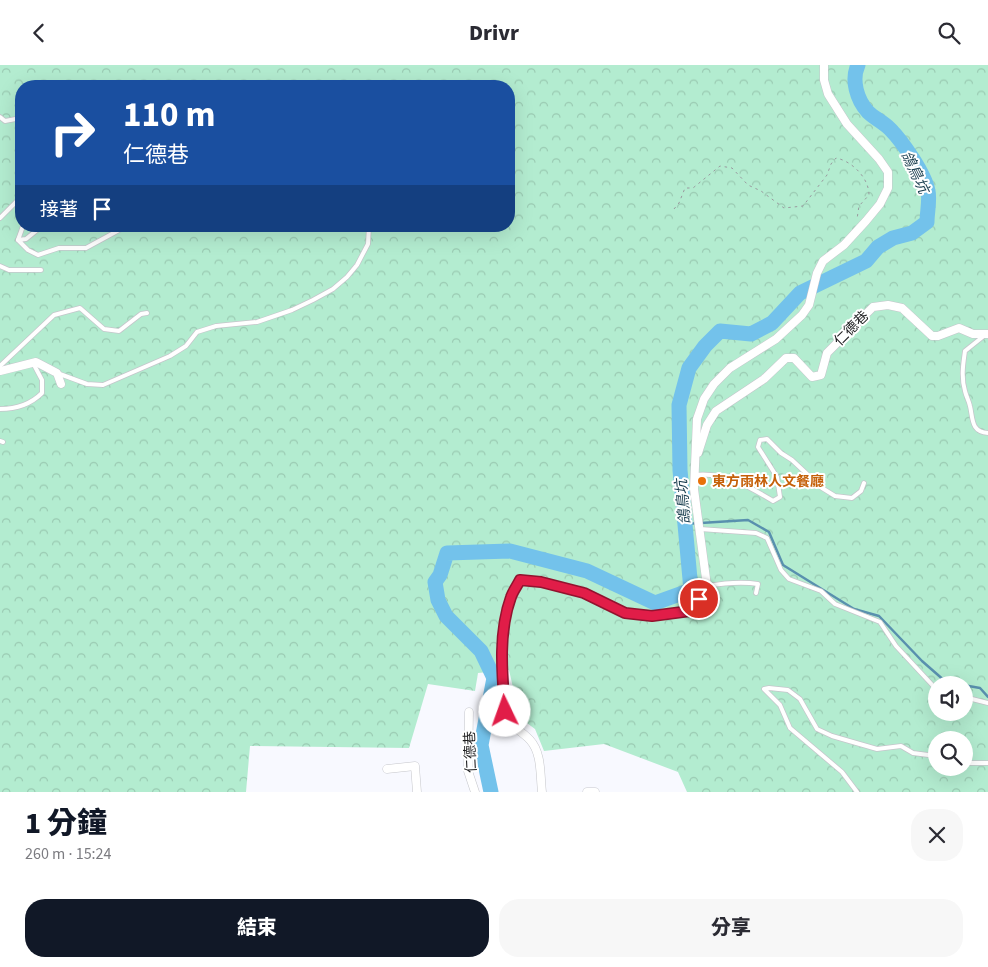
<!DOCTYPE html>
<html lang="zh-TW">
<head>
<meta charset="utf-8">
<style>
  body { margin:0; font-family:"Source Sans 3","Noto Sans TC",sans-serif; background:#f7f7f7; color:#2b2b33; height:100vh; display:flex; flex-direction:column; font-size:19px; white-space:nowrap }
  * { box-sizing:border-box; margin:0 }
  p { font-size:16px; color:#7c7c81 }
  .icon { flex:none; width:28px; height:28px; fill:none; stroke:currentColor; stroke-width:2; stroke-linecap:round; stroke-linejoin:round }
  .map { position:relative; height:727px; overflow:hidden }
  .panel { display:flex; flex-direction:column; background:#fff; flex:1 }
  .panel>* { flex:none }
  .top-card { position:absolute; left:15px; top:15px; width:500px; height:152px; border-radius:20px; box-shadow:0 5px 20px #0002; background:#1a4fa0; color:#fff; overflow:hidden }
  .tools { position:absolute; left:928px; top:611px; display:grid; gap:10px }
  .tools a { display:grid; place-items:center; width:45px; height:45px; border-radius:50%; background:#fff; box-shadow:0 5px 20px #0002; font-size:25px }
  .pin { position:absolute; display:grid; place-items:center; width:42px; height:42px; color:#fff; margin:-21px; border:2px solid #fff; border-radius:50%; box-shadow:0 1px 5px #0007 }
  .me { position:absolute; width:55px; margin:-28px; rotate:357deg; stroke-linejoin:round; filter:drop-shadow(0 0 4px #0008) }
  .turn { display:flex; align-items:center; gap:18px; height:105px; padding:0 25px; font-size:22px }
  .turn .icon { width:65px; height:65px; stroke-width:2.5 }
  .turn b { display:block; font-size:35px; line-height:42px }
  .then { display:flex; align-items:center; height:48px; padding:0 25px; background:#0003; gap:10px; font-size:19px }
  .round { display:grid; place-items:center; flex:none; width:52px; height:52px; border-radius:20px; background:#f7f7f7 }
  .overview { display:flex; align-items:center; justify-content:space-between; height:85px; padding:0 25px }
  h1 { font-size:30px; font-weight:800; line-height:38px; color:#111827 }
  .primary-button { display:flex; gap:10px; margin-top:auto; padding:10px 25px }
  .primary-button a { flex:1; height:58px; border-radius:20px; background:#111827; color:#fff; font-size:20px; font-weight:800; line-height:58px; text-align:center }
  .primary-button a+a { background:#f7f7f7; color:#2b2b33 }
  header { display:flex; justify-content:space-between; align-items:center; height:65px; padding:0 25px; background:#fff; font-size:22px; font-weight:800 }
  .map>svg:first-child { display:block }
</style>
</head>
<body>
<header><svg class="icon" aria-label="back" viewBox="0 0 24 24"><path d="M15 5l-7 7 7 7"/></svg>Drivr<svg class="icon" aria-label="search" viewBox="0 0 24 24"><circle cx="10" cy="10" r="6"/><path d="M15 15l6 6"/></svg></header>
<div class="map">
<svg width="988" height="727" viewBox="0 0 988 727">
  <defs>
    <pattern id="forest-crowns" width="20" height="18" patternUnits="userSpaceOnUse" patternTransform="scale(1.25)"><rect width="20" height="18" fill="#b3ecd0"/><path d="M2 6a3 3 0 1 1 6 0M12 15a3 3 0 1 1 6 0" fill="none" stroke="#9acab2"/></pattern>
  </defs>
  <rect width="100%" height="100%" fill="#f8f9ff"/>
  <!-- forest -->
  <path fill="url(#forest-crowns)" fill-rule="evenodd" d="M 0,0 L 988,0 L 988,727 L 687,727 L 678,707 L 604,679 L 544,686 L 535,664 L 520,653 L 509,605 L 478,608 L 475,626 L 428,619 L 409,683 L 250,681 L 246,727 L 0,727 ZM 21,21 L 509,21 L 509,161 L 21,161 ZM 936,620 L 964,620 L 964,648 L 936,648 ZM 936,675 L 964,675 L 964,702 L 936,702 Z"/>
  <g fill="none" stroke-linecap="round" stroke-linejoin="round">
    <!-- stream -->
    <polyline stroke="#5990ae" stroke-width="2.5" points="685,459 748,455 769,467 783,500 854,544 879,551 922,596 946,617 980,623 988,632"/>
    <!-- river -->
    <path stroke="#73c2eb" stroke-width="15" d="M 491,727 L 481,680 L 494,613 L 481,586 L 446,551 L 438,535 L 435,517 L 440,510 L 447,488 L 510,486 L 587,506 L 655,538 L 691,525 L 680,405 L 679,340 L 689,303 L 705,281 L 720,266 L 751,269 L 772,258 L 800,228 L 866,196 L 878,182 L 893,173 L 912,168 L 927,157 C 927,148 930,135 928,126 C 925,109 902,76 890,64 C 883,57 874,53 868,47 C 857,35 851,15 858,0"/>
    <!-- service casing -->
    <g stroke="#c5c6cb" stroke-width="5.5">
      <g id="service">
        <polyline points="0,52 5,56 21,53"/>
        <polyline points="0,153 19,134 21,104"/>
        <polyline points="42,161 26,174 18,175 28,185 38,190 59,183 86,183 121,164"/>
        <polyline points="18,175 23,161"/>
        <polyline points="0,201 9,205 41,205"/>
        <path d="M 985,270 L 965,286 C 963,300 961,312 965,326 C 966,331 969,336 970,341 C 973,354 971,367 988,368"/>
        <polyline points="0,301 54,250 80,243 104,264 119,266 141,249 147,248"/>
        <polyline points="57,308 87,319 103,320 170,291 186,281 197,267 216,261 257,257 292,245 313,235 333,224 347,212 357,200 368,179 369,161"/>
        <path d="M 0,344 C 16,344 31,339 42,328 L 42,315 L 33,298"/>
        <polyline points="0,376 3,377"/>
        <path d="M 695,410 C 725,407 748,421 773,436 L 780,432 L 777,412 L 758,382 L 760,375 L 767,374 L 781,388 L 792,395 L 822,423 L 835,431 L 852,433 L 861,426 L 864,418"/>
        <polyline points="700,464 756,468 767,473 781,505 789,514 821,526 835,539 880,557 896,581 936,624"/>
        <path d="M 707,521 C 724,518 741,516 758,519 L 756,528"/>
        <polyline points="964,632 988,638"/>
        <polyline points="964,698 988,698"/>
        <polyline points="857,727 842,707 790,663 780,640 764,624 769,623 788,625 800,634 817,664 832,671 877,684 901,681 913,688 936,691"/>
      </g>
    </g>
    <!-- minor casing -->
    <g stroke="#c5c6cb" stroke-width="9">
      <g id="minor">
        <polyline points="0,306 36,297 57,308 61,319"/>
        <polyline points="698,388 707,360 716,346 764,314 786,293 794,293 812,312 821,310 827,288 873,242 888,240 902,243 932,271 938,271 959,263 973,269 988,269"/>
        <polyline points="469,647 468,706 475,727"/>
        <polyline points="387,704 415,701 417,727"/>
        <path d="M 542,727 C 540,710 542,688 530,675 C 521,665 509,662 505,647 C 502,638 504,626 503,616 C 503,577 501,551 520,515 L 541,517 L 583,528 L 625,547 L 652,551 L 690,546 L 707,521 L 694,424 L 697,354 L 704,334 L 714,319 L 730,303 L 776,274 L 802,250 L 809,240 L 817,208 L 823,196 L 844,180 L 866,156 L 880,139 L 888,123 L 888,107 L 879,94 L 847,59 L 828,29 L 824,15 L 824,0"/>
        <polyline points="587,727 595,727"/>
      </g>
    </g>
    <!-- path -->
    <path stroke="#99999e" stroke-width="1" stroke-dasharray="2.5 4" stroke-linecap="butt" d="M 674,144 L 679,138 L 685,123 L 693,123 L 720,101 L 732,103 L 748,120 L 761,126 L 784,143 L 803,141 L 827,110 L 831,99 L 836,93 C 852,96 869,113 869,130 L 859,141 L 857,154"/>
    <!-- service -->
    <use href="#service" stroke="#fff" stroke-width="4"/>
    <!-- minor -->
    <use href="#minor" stroke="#fff" stroke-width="8"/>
  </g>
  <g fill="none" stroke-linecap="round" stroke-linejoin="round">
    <!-- route casing -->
    <g stroke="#92132f" stroke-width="12">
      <path id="route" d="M 505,646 C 502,609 498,568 511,532 C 513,526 517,521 520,515 L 541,517 L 584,528 L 625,548 L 652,551 L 690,546 L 699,534"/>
    </g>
    <!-- route -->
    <use href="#route" stroke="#e11d48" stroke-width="9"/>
  </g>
  <!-- markers -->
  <circle fill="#e8710a" stroke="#fff" stroke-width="2" cx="702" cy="416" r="5"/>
  <g text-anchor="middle" stroke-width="4" stroke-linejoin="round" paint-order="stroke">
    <!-- street labels -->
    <g font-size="14" fill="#1d1d1f" stroke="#fff">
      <text transform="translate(851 263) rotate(-45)" y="5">仁德巷</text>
      <text transform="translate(470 687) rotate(-93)" y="5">仁德巷</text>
    </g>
    <!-- food labels -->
    <g font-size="14" font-weight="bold" fill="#c56008" stroke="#fff" text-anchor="start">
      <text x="712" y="421">東方雨林人文餐廳</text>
    </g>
    <!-- water labels -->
    <g font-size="15" font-style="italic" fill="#1a3e4f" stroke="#fff">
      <text transform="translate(915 107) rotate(64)" y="5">鴿鳥坑</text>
      <text transform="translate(683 437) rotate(-95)" y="5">鴿鳥坑</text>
    </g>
  </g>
</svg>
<div class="tools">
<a><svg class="icon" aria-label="sound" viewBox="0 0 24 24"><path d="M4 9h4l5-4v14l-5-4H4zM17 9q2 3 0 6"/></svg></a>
<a><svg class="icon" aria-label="search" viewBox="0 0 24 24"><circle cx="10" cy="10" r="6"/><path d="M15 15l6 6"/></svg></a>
</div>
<div class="pin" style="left:699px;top:534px;background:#d93025"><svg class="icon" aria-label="arrive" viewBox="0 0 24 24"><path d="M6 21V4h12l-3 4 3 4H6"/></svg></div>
<svg class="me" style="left:505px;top:646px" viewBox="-20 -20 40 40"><circle r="19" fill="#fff"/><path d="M0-13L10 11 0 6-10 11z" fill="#e11d48"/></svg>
<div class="top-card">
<div class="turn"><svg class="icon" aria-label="right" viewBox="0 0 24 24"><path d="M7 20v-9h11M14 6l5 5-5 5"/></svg><div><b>110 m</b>仁德巷</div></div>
<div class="then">接著<svg class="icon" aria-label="arrive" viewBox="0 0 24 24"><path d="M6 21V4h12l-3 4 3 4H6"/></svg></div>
</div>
</div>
<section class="panel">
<div class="overview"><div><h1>1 分鐘</h1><p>260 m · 15:24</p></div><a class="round"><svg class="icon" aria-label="close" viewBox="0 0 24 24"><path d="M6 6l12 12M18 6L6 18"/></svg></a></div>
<div class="primary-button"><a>結束</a><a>分享</a></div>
</section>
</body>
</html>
